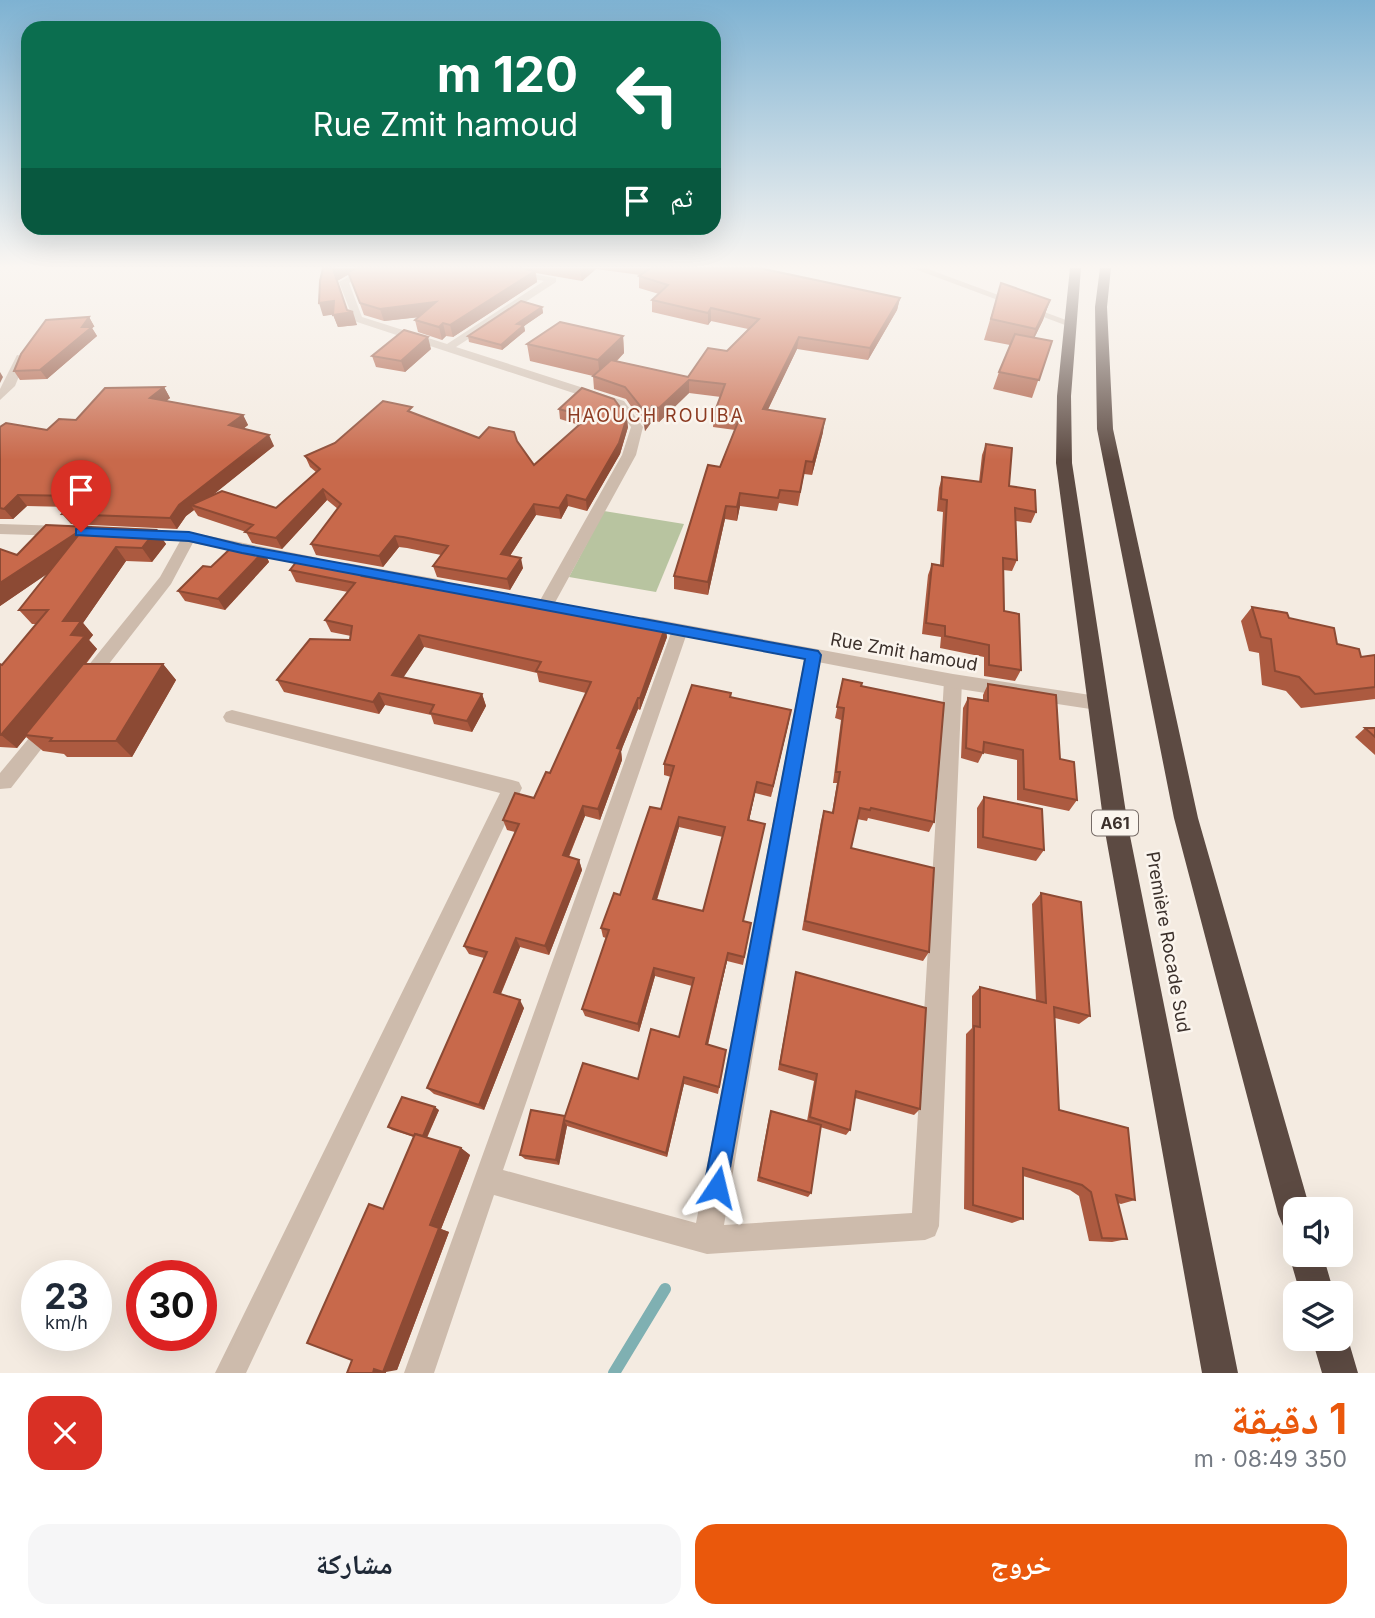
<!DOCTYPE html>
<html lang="ar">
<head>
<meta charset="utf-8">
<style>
  body { margin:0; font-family:Inter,"Noto Naskh Arabic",sans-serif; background:#f6f6f7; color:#1f2937; direction:rtl; height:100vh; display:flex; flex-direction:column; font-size:26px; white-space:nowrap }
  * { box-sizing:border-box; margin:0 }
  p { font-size:23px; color:#747a83 }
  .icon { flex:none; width:38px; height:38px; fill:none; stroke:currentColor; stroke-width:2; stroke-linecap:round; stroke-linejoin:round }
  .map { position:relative; height:1373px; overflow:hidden; direction:ltr }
  .sheet { display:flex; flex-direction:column; background:#fff; flex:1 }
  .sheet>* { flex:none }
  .top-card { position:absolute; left:21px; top:21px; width:700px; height:214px; border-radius:21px; box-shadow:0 7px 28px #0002; direction:rtl; background:#0b6e4f; color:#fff; overflow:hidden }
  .buttons { position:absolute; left:1283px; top:1197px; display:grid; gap:14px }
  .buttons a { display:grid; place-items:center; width:70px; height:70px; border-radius:14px; background:#fff; box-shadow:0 7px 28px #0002; font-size:35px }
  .speed { position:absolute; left:21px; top:1260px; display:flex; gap:14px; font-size:35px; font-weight:700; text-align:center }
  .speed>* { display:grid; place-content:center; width:91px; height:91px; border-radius:50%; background:#fff; box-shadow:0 7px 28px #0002; line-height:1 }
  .speed small { font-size:18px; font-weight:400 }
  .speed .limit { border:10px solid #d22; background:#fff; color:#111 }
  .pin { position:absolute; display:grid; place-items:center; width:60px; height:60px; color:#fff; margin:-72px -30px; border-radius:50% 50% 50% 0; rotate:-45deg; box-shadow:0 0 7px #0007 }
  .pin .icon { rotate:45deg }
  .me { position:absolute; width:77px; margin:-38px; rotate:10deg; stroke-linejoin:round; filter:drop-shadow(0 0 5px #0008) }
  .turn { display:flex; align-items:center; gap:24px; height:147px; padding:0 28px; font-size:32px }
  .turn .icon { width:91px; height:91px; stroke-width:2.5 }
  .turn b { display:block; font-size:49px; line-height:60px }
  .then { display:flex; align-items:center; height:66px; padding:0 28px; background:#0003; gap:14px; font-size:26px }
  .round { display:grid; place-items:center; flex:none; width:74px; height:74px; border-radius:21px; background:#f6f6f7 }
  .headline { display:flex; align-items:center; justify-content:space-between; height:119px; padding:0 28px }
  h1 { font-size:42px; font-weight:700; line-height:52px; color:#ea580c }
  .primary-button { display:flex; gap:14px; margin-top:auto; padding:14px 28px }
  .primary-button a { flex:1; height:80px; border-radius:21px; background:#ea580c; color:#fff; font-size:28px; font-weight:700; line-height:80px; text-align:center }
  .primary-button a+a { background:#f6f6f7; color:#1f2937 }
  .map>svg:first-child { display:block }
</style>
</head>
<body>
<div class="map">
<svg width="1375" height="1373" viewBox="0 0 1375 1373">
  <rect width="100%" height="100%" fill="#f4ebe1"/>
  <!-- green -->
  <polygon fill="#b8c4a0" points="604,511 684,524 656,592 569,577"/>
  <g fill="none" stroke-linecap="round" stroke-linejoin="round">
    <!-- stream -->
    <polyline stroke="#7fb0b2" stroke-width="12" points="614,1373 665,1289"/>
    <!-- minor -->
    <g fill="#cdbbac" fill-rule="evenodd">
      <polygon points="365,268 377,268 349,283 362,317 447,344 544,281 513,275 513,271 556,278 556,282 456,347 624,401 643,427 636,455 552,608 540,608 538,604 622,455 631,427 616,407 354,321 339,282"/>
      <polygon points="912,268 925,268 1074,323 1065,325"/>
      <polygon points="17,355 27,357 15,386 0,400 0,389"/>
      <polygon points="189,532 196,537 171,584 91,687 79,687 76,682 79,677 160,577 184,534"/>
      <polygon points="680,624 688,630 503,1170 696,1223 805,655 813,649 821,655 724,1225 912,1213 944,681 947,676 959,676 962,681 939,1226 935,1236 925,1240 707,1254 494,1195 434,1373 404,1373 672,630"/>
      <polygon points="232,710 512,780 519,782 522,788 246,1373 215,1373 500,793 226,722 223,717 226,712"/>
      <polygon points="50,718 56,720 59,725 56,730 11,788 0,789 0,773 44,720"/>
    </g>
    <!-- tertiary -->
    <g fill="#cdbbac" fill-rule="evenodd">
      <polygon points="0,524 63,526 70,531 63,536 0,534"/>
      <polygon points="136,529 189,532 319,558 327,563 319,568 189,542 131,537 129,534 131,531"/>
      <polygon points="347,563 443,580 451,585 443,590 342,572 339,568 342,564"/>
      <polygon points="643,617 953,674 1097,696 1103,698 1106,703 1103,708 1097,710 953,688 637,627 635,623 637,619"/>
    </g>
    <!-- motorway -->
    <g fill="#5c4a42" fill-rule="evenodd">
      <polygon points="1070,268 1081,268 1071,396 1072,463 1128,826 1238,1373 1202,1373 1104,826 1056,463 1057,396"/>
      <polygon points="1100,268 1111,268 1107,307 1113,429 1198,818 1310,1209 1295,1209 1295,1231 1283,1226 1278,1214 1174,818 1097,429 1095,307"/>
      <polygon points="1295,1242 1295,1255 1323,1255 1334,1293 1300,1293 1289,1255"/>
      <polygon points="1340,1325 1348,1339 1358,1373 1322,1373 1312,1339 1340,1339"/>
    </g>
  </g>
  <!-- wall -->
  <g fill="#ac5a40" fill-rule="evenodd">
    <polygon points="323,268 759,268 900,298 897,310 868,360 797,349 768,409 823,432 812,475 804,474 798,506 779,503 777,511 740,506 737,521 725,519 708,595 674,589 674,576 735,430 713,427 714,414 721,397 689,393 659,422 653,420 645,431 644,425 626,399 594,389 593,376 530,361 527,344 623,336 624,353 617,361 688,377 727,351 748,329 711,321 708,325 652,312 652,300 659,294 639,288 639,276 640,275 596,269 582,281 536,273 537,282 453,337 446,336 442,340 418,332 415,320 418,317 384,321 364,315 349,274 337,281 347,310 357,325 338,327 333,314 323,316"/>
    <polygon points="1001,283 1050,300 1043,320 1034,338 1052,341 1032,398 993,389 999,372 1010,345 984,340"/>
    <polygon points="542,307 543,313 524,326 525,331 502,350 469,342 468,336"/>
    <polygon points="89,317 94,326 92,328 97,336 47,379 20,380 14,371"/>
    <polygon points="431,349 405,372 376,367 372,356"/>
    <polygon points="164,387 170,398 166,401 243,415 248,425 243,429 274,446 211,496 276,508 316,472 310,467 305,456 414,413 479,438 517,441 534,465 579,425 560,419 559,409 628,427 620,454 587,511 568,506 561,519 536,515 510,556 523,568 510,590 437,577 433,566 441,555 407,548 399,547 383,567 316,555 311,544 338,509 327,500 282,549 252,543 246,532 198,516 194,510 186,516 177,529 71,524 62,514 69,507 27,506 13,519 0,519 0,427 47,430"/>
    <polygon points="986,444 1009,486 1036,512 1031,523 1016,521 1017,560 1012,571 1003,570 1004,611 1021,670 1015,681 984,676 984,657 940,648 941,637 922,634 928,575 932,564 940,565 943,512 937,511 939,488 942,477 979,482 982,455"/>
    <polygon points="156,530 166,544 152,562 126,561 83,623 93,635 89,640 97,649 86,664 163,664 176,680 132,757 67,757 64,754 43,751 26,737 17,748 0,747 0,664 2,665 36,624 32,624 19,610 48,573 0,606 0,549 17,555"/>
    <polygon points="264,551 269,562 225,610 185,601 178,591 211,567"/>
    <polygon points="367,569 370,577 667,637 640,710 638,709 621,751 622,760 600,820 585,816 569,857 579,860 582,870 549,955 520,947 501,994 524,1008 484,1110 434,1094 427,1088 484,958 469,954 464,946 515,832 507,830 503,820 534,798 550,773 586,693 539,682 537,673 424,647 403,677 482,694 486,706 472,732 434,724 431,715 385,705 379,714 284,692 277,680 350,640 351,636 331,632 325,620 348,592 296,582 290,570"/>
    <polygon points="1252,607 1289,618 1361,657 1375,655 1375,699 1301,708 1286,691 1262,685 1259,653 1249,651 1241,621"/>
    <polygon points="843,679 861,686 934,822 929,832 868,818 867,821 857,819 851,848 929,952 923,961 802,930 821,821 824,811 832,813 837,783 833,783 841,720 835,718"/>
    <polygon points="988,684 1060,759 1077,800 1069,811 1017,800 1017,760 983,753 978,763 961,758 963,708 968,698 983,700 983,695"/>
    <path d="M 731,693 L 731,697 L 789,721 L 771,797 L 755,793 L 749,820 L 765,824 L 743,922 L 751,923 L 743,965 L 727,961 L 708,1045 L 726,1050 L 718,1094 L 684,1084 L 667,1157 L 567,1126 L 559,1165 L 525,1159 L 520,1155 L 565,1116 L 638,1079 L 679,1037 L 692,986 L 655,976 L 639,1032 L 585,1016 L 582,1009 L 606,938 L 603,937 L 601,928 L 620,895 L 661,809 L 671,777 L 664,775 L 664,764 ZM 679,827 L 723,837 L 703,911 L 657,900 Z"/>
    <polygon points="1365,728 1375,728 1375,755 1355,737"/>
    <polygon points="984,797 1044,850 1036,861 977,848 977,808"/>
    <polygon points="1041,893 1090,1016 1079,1024 1055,1018 1059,1110 1135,1200 1121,1204 1118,1203 1127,1239 1112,1242 1089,1241 1079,1196 1070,1190 1023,1176 1023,1219 1012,1223 964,1209 966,1034 972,1028 972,996 980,987 1036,1001 1032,904"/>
    <polygon points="796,972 920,1109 914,1115 855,1098 850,1130 846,1135 820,1127 811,1193 808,1197 757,1181 769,1117 771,1111 807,1121 814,1081 778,1070 794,981"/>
    <polygon points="439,1110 427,1138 461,1148 470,1155 441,1229 449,1232 397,1370 352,1360 383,1209 414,1137 392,1130 388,1127"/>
  </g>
  <!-- shaded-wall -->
  <g fill="#8c4a34">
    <polygon points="335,268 360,268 337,281 333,269"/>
    <polygon points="582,268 596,268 596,269 582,281 580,270"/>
    <polygon points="535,271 537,282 453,337 450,325"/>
    <polygon points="900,298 897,310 868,360 870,348"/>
    <polygon points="1050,300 1043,320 1029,349 1036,329"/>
    <polygon points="334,301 338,314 323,316 319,303"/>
    <polygon points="436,302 439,315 384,321 380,309"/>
    <polygon points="542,307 543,313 524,326 525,331 502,350 501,345 517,324"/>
    <polygon points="711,308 711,321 708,325 708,313"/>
    <polygon points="353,312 357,325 338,327 333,315"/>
    <polygon points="89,317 94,326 92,328 97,336 47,379 40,370 82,327"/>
    <polygon points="443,323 446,336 442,340 439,327"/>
    <polygon points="623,336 624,353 600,377 598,360"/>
    <polygon points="428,337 431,349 405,372 401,361"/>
    <polygon points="799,337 797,349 762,422 763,409"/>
    <polygon points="0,372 3,377 0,383"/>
    <polygon points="689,380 689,393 659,422 659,408"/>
    <polygon points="164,387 170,398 156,409 150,398"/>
    <polygon points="652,406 653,420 645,431 644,418"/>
    <polygon points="243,415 248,425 234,436 229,425"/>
    <polygon points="627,417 628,427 620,454 587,511 586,500"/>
    <polygon points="825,419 823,432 812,475 813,462"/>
    <polygon points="269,435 274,446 198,507 191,505 194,510 186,516 177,529 170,518 179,505"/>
    <polygon points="323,489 327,500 282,549 276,538"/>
    <polygon points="740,493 740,506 737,521 737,507"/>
    <polygon points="18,495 27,506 13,519 4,509"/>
    <polygon points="567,495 568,506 561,519 559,508"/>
    <polygon points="534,504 536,515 504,565 501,554"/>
    <polygon points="726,506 725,519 708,595 708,582"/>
    <polygon points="84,528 94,542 0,606 0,583"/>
    <polygon points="156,530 166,544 152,562 142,548"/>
    <polygon points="395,536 399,547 383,567 379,556"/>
    <polygon points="116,547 126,561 83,623 93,635 89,640 97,649 27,736 25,735 26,737 17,748 1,735 71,635 63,621"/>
    <polygon points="264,551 269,562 225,610 218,599"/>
    <polygon points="521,558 523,568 510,590 507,579"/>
    <polygon points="367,569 372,581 362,576"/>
    <polygon points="666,625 667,637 640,710 640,698"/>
    <polygon points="419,635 424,647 397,687 392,675"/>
    <polygon points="163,664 176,680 132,757 116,741"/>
    <polygon points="379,693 385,705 379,714 373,702"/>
    <polygon points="482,694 486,706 472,732 467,721"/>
    <polygon points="638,698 638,709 621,751 622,760 600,820 598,809 617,748"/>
    <polygon points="791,710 789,721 771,797 773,786"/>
    <polygon points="757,782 755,793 747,830 748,820"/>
    <polygon points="583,806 585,816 565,865 563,855"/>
    <polygon points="679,817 679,827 654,908 653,899"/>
    <polygon points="579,860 582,870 549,955 545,946"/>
    <polygon points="516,938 520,947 498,1000 494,992"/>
    <polygon points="728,953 727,961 706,1052 706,1044"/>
    <polygon points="654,968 655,976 639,1032 638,1024"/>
    <polygon points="520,1000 524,1008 484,1110 479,1105"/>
    <polygon points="684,1077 684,1084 667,1157 666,1153"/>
    <polygon points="435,1107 439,1110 425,1141 422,1138"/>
    <polygon points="564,1120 567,1126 559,1165 556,1160"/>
    <polygon points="461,1148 470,1155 441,1229 449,1232 397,1370 386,1372 386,1373 373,1373"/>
  </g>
  <!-- building -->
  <g fill="#c8694b" stroke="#8c4a34" stroke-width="2" fill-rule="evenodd">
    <polygon points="323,268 335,268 333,269 347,310 353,312 333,315 334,301 319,303 320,281"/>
    <polygon points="357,268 521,268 535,271 450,325 443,323 439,327 415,320 436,302 380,309 360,303 348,272"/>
    <polygon points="651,268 759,268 900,298 870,348 799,337 763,409 825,419 813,462 806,461 800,492 780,490 778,498 740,493 737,507 726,506 708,582 674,576 708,465 720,467 740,417 714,414 725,384 689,380 659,408 652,406 644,418 645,412 625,387 593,376 611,360 688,377 708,348 727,351 759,319 711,308 708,313 652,300 668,285 639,276"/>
    <polygon points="1001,283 1050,300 1036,329 991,319"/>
    <polygon points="521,301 542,307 517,324 524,325 501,345 468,336"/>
    <polygon points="89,317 82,327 92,327 40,370 14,371 21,354 46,320"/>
    <polygon points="560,322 623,336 598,360 527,344"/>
    <polygon points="404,330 428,337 401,361 372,356"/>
    <polygon points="1015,334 1052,341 1039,380 999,372"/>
    <polygon points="164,387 150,398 243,415 229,425 269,435 179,505 170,518 62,514 79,496 18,495 4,509 0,508 0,427 6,423 47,430 59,419 76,420 105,388"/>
    <polygon points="582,388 614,399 627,417 619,443 586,500 567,495 559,508 534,504 501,554 521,558 507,579 433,566 448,546 403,537 395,536 379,556 311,544 341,504 323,489 276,538 245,532 253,525 191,505 222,491 276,508 320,469 305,456 335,443 383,401 412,407 408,411 479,438 489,427 514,432 517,441 534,465 588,417 559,409"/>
    <polygon points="986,444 1012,448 1009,486 1035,490 1036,512 1015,508 1017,560 1003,558 1004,611 1019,614 1021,670 989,665 989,645 945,636 945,626 926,623 932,564 943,566 947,500 941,499 942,477 981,482"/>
    <polygon points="46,525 156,530 142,548 116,547 63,621 81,621 71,635 85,636 1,735 0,735 0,664 2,665 48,610 19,610 84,528 0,583 0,549 17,555"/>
    <polygon points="233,546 264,551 218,599 178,591 203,566 211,567"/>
    <polygon points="300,557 367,569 362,576 417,586 422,580 666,625 640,698 638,698 617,748 621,749 598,809 583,806 563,855 579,860 545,946 516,938 494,992 520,1000 479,1105 427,1088 487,952 464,946 519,824 503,820 515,793 534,798 546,772 550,773 591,682 536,671 541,662 419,635 392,675 482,694 467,721 430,713 434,705 379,693 373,702 277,680 310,639 350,640 352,626 325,620 355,583 290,570"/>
    <polygon points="1252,607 1287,613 1289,618 1334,628 1337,644 1359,649 1361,657 1375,655 1375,687 1315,694 1299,677 1275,671 1271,639 1261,637"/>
    <polygon points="83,664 163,664 116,741 50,741 52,738 25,735"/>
    <polygon points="843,679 862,683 861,686 944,703 934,822 871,808 870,810 860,808 851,848 934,868 929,952 805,921 824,811 833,813 840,772 836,772 844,708 837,707"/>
    <polygon points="988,684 1056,695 1060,759 1074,762 1077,800 1024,789 1023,750 984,742 983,753 966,748 968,698 988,701"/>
    <path d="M 692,685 L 731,693 L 730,697 L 791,710 L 773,786 L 757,782 L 748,820 L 765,824 L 743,921 L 751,923 L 744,957 L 728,953 L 706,1044 L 726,1050 L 719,1087 L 684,1077 L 666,1153 L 564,1120 L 556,1160 L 520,1155 L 531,1110 L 565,1116 L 564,1119 L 583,1063 L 638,1079 L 651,1029 L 679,1037 L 694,978 L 654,968 L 638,1024 L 582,1009 L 609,930 L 601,928 L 614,893 L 620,895 L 650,807 L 661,809 L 674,766 L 664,764 ZM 679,817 L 725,827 L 703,911 L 653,899 Z"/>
    <polygon points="1365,728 1375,728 1375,737"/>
    <polygon points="984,797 1042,809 1044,850 983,837"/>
    <polygon points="1041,893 1081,902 1090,1016 1054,1007 1059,1110 1128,1128 1135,1200 1116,1195 1127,1239 1102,1238 1091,1192 1082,1185 1023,1168 1023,1219 973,1205 974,1026 980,1027 980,987 1046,1003"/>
    <polygon points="796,972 926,1008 920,1109 856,1091 850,1130 810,1117 817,1074 780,1064"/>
    <polygon points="402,1097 435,1107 423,1136 415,1134 414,1136 388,1127"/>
    <polygon points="771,1111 821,1125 811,1193 759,1177"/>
    <polygon points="415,1134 461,1148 430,1225 439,1228 383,1372 374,1369 373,1373 347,1373 352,1360 307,1343 369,1204 383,1209"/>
  </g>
  <!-- sky -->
  <linearGradient id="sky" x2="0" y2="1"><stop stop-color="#7eb2d2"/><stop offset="0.58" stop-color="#faf6f2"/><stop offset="1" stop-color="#faf6f2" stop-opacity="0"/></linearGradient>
  <rect width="1375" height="460" fill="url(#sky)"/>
  <!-- route -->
  <polygon fill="#1a73e8" stroke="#114b97" stroke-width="2" points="81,528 189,532 242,545 818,651 821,655 725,1196 717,1200 708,1196 704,1187 805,659 242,553 189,541 76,535 76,529"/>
  <g text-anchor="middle" stroke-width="5" stroke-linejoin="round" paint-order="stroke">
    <!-- shield labels -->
    <rect fill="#fbf5ee" stroke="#756b66" stroke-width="2" x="1092" y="810.5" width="46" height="25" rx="5"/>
    <g font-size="16" font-weight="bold" fill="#3b302b">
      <text x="1115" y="829">A61</text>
    </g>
    <!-- far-quarter labels -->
    <g font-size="18" letter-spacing="2" fill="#8c3b22" stroke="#fbf5ee">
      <text x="656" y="422">HAOUCH ROUIBA</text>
    </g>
    <!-- street labels -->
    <g font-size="18" fill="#3b302b" stroke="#fbf5ee">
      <text transform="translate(904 652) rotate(10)" y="6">Rue Zmit hamoud</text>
      <text transform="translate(1168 942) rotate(80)" y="6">Première Rocade Sud</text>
    </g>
  </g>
</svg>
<div class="buttons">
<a><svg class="icon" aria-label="sound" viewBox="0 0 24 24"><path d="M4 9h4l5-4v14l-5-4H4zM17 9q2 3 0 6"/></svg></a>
<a><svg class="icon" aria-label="layers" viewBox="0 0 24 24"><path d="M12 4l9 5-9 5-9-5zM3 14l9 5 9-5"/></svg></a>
</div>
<div class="speed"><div>23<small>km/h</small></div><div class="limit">30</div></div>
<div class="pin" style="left:81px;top:532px;background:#d93025"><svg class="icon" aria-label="arrive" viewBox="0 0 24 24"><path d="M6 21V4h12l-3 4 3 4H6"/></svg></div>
<svg class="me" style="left:717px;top:1187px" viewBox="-20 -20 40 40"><path d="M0-17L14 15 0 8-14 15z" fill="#1a73e8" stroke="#fff" stroke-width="4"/></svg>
<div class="top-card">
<div class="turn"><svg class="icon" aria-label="left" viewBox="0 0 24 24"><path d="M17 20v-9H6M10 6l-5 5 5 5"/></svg><div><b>120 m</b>Rue Zmit hamoud</div></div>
<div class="then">ثم<svg class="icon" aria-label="arrive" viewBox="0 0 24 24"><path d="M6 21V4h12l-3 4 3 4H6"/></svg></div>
</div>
</div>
<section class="sheet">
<div class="headline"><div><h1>1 دقيقة</h1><p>350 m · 08:49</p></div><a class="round" style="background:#d93025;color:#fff"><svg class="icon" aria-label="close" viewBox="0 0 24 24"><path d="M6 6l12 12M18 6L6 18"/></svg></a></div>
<div class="primary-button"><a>خروج</a><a>مشاركة</a></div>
</section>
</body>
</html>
